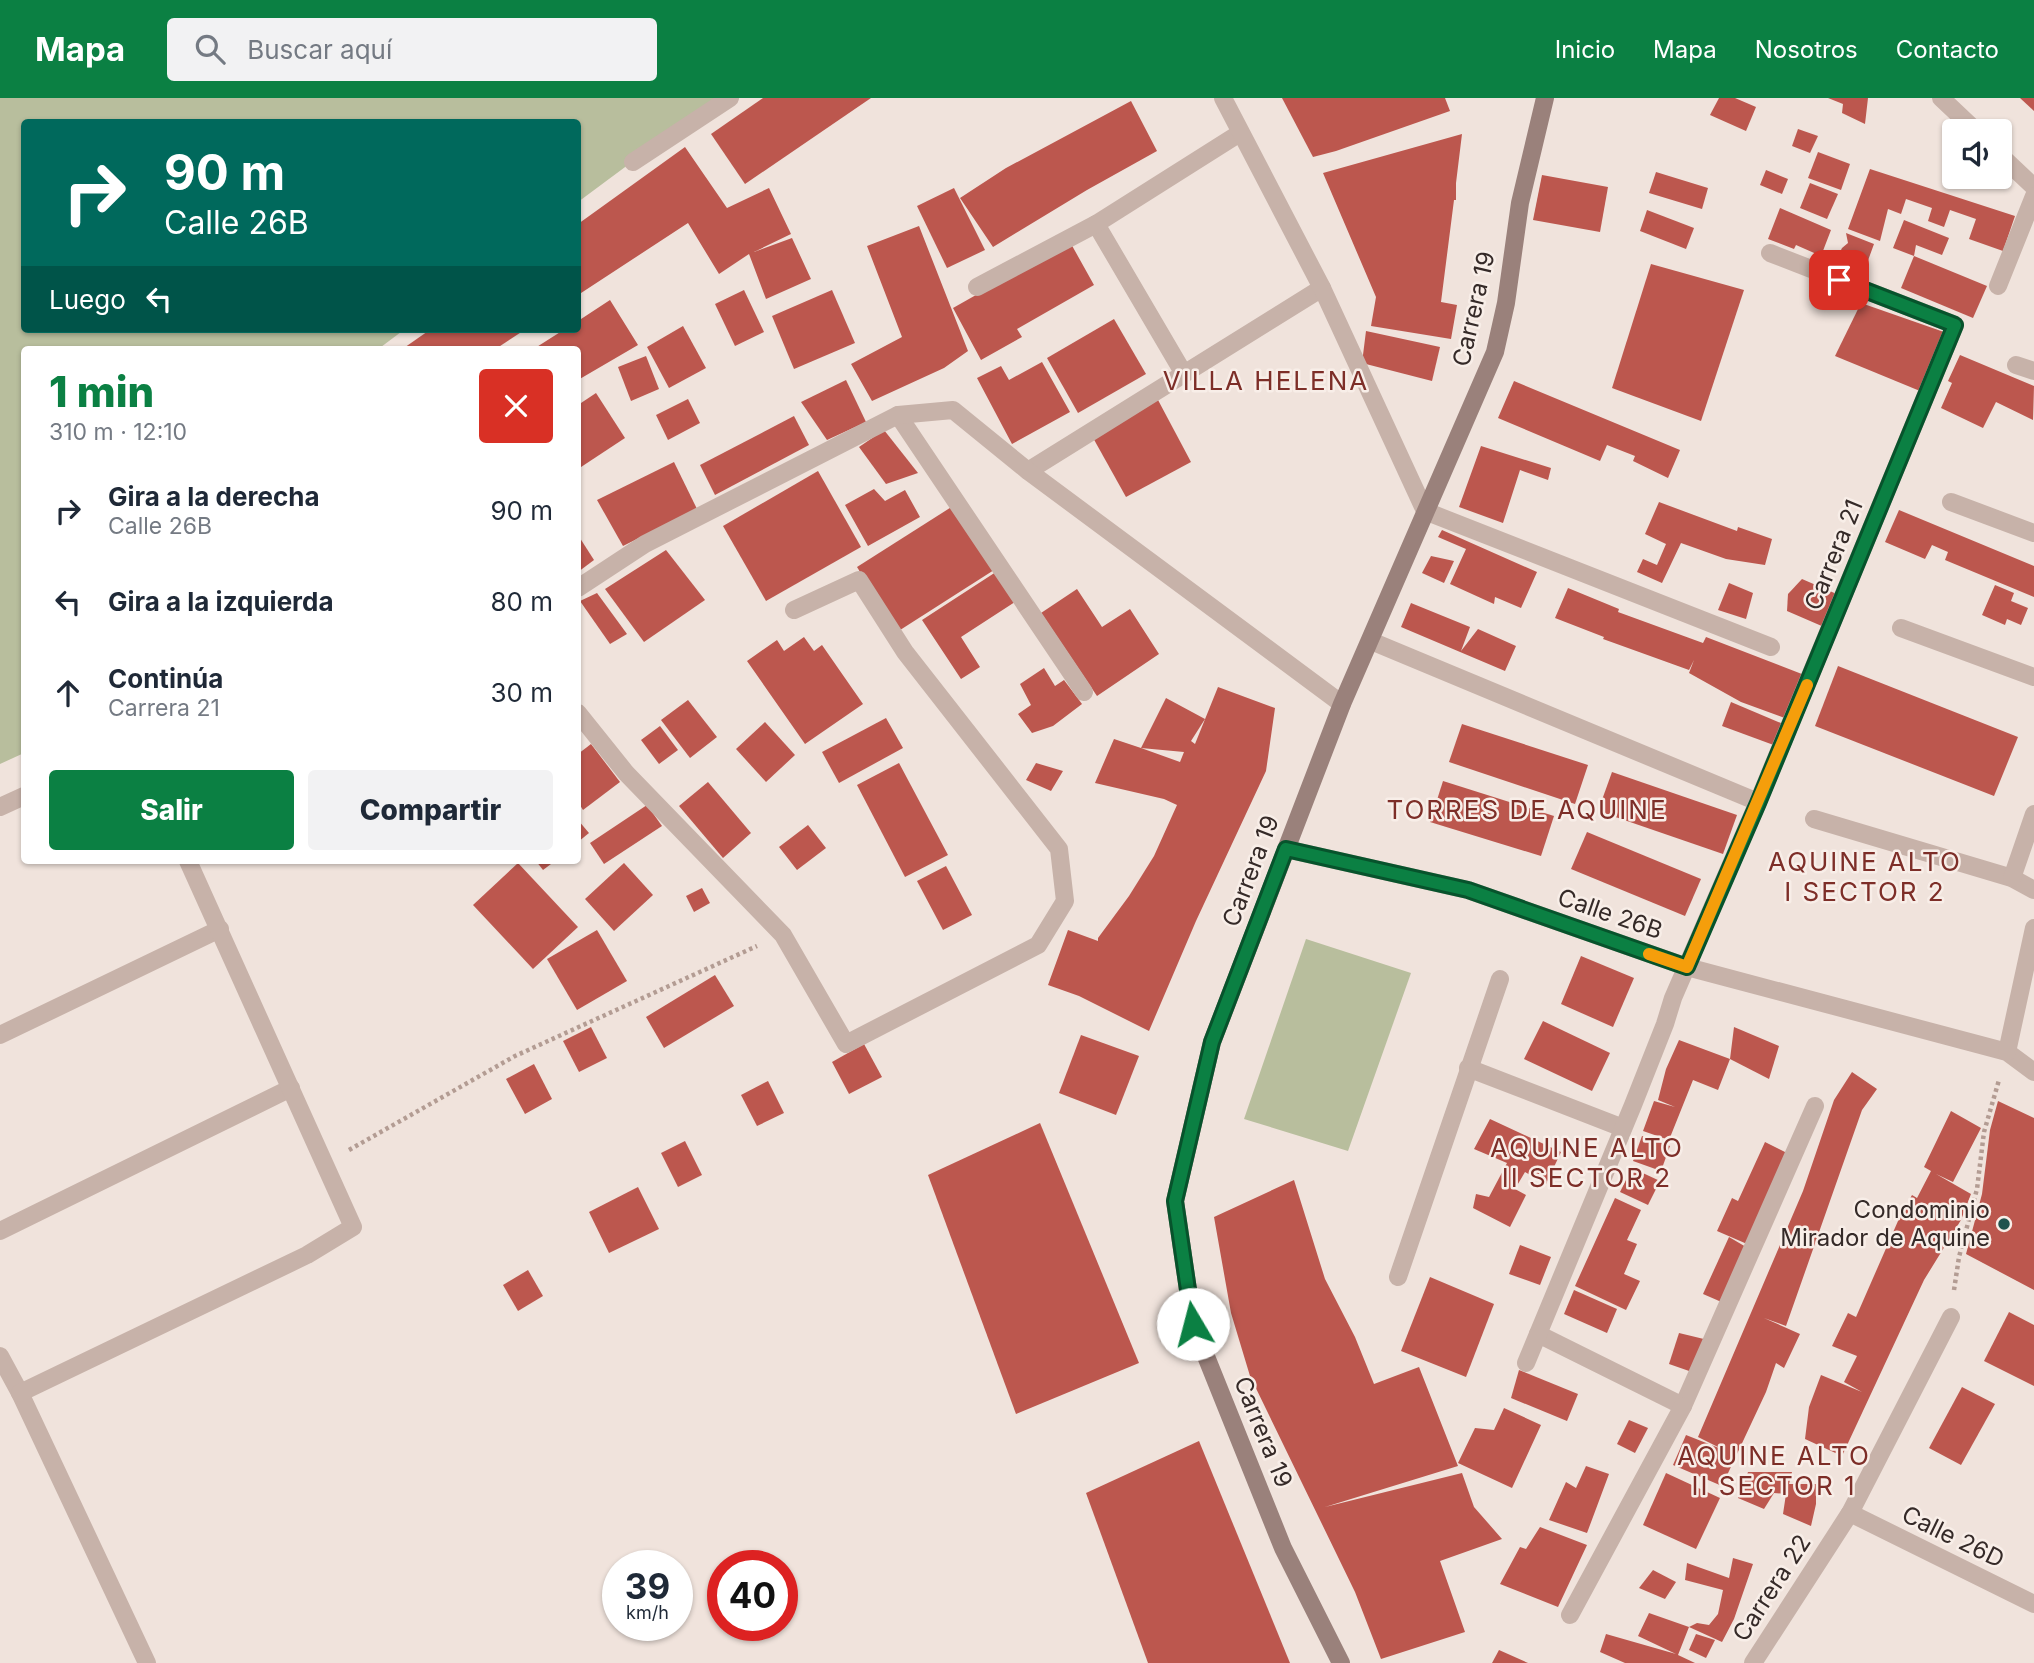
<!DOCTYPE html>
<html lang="es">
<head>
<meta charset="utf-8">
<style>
  body { margin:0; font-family:Inter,sans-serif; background:#f2f2f3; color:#1f2937; height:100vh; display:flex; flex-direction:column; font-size:26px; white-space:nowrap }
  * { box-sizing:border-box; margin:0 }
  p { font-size:23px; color:#747a83 }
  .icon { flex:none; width:38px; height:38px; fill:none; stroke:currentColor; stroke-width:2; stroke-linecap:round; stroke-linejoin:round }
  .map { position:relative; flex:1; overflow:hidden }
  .drawer { position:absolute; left:21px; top:248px; width:560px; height:518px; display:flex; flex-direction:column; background:#fff; border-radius:7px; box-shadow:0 2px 5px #0004 }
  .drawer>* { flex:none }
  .banner { position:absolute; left:21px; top:21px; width:560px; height:214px; border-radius:7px; box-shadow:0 2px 5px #0004; background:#00695c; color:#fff; overflow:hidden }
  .fabs { position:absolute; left:1942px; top:21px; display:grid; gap:14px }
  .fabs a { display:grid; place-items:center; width:70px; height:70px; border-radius:7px; background:#fff; box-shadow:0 2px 5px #0004; font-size:35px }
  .speed { position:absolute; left:602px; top:1452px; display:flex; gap:14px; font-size:35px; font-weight:700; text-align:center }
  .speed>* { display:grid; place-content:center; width:91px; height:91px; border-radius:50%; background:#fff; box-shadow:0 2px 5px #0004; line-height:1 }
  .speed small { font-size:18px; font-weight:400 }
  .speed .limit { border:10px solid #d22; background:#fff; color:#111 }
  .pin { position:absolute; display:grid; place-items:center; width:60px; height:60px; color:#fff; margin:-30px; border-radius:14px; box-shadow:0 4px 10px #0006 }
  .me { position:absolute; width:77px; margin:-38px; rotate:352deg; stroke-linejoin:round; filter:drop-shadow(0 0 5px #0008) }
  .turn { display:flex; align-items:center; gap:24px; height:147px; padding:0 28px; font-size:32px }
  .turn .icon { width:91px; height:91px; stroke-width:2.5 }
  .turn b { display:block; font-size:49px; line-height:60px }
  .then { display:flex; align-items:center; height:66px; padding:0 28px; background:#0003; gap:14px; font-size:26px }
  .round { display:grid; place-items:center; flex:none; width:74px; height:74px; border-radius:7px; background:#f2f2f3 }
  .headline { display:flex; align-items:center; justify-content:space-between; height:119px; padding:0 28px }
  h1 { font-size:42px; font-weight:800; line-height:52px; color:#0b8043 }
  .primary-button { display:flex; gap:14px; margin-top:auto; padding:14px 28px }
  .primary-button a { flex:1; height:80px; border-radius:7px; background:#0b8043; color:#fff; font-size:28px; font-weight:800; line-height:80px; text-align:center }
  .primary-button a+a { background:#f2f2f3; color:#1f2937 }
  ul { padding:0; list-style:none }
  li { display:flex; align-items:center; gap:21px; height:91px; padding:0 28px }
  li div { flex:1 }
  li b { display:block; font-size:26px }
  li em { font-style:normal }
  header { display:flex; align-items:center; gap:42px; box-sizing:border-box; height:98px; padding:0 35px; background:#0b8043; color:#fff }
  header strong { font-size:33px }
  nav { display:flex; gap:38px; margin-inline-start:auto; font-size:24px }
  .search { width:490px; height:63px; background:#f2f2f3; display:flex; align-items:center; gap:18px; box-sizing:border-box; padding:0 24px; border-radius:7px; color:#747a83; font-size:26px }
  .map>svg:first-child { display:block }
</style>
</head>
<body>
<header>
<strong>Mapa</strong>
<div class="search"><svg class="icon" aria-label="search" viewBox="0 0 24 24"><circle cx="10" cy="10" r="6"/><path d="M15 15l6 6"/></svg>Buscar aquí</div>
<nav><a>Inicio</a><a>Mapa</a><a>Nosotros</a><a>Contacto</a></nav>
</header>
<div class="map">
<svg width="2034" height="1565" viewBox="0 0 2034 1565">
  <rect width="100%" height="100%" fill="#f0e3dc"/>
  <!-- green -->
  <g fill="#b8be9d">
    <polygon points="0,0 718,0 578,104 578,24 24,24 24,231 405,231 377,252 24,252 24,655 0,666"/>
    <polygon points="1306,841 1411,875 1348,1053 1244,1021"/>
  </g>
  <!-- building -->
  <g fill="#bc574e" fill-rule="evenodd">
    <polygon points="763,0 871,0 745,86 711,36"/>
    <polygon points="1282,0 1445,0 1450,13 1336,53 1313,59"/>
    <polygon points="1719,0 1735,0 1756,9 1746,33 1710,17"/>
    <polygon points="1828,0 1868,0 1865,26 1842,15 1843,6"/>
    <polygon points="2020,0 2034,0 2034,13"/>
    <polygon points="1131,3 1157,53 1087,92 993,149 960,100 1006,70"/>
    <polygon points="1798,31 1818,38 1810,55 1792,48"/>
    <polygon points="1462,36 1456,85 1456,102 1454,102 1441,204 1457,207 1451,241 1371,228 1376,199 1323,75"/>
    <polygon points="685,49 727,110 769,90 791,136 754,154 792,140 811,181 766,201 749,156 719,176 688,125 578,197 578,126"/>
    <polygon points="1818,54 1850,66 1841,92 1808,80"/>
    <polygon points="1870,71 2015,118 2003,153 1969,141 1976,121 1950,112 1944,129 1928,123 1932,110 1906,101 1901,116 1888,111 1880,143 1848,131"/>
    <polygon points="1766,72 1788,81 1782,96 1760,87"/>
    <polygon points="1656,74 1708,90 1702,111 1649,95"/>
    <polygon points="1542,77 1608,89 1600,134 1533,122"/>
    <polygon points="1810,85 1838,96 1827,121 1800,110"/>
    <polygon points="954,90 985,152 947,170 917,108"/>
    <polygon points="1780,110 1831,132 1821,158 1796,147 1794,151 1768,141"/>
    <polygon points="1647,112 1694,130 1686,151 1640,133"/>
    <polygon points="1904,122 1949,140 1942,157 1916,147 1914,158 1893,150"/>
    <polygon points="919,128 968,253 944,270 872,303 851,266 902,239 867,148"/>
    <polygon points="1846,135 1874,146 1866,168 1838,158 1842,150 1848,145"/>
    <polygon points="1070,144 1094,187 1017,231 1022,239 981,262 953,210"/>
    <polygon points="1914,158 1987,188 1973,220 1901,190"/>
    <polygon points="1651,166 1744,192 1701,323 1612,290"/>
    <polygon points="744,192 764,234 735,248 715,206"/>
    <polygon points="832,192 855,245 794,271 772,218"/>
    <polygon points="610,202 638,247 578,282 578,252 532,252 565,231 578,231 578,223"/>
    <polygon points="1861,205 1944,234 1920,293 1835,258"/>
    <polygon points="1114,221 1146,276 1078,315 1047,260"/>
    <polygon points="683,228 706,270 669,290 647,249"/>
    <polygon points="431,231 526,231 494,252 401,252"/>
    <polygon points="1366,233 1440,249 1432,283 1362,265"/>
    <polygon points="1960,257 2034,288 2033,322 1996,304 1983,330 1941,310 1952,285 1948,283"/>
    <polygon points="646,258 659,291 631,303 618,269"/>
    <polygon points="1042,264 1070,314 1012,346 977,280 1001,268 1009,282"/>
    <polygon points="846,282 866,324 827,342 801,304"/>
    <polygon points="1514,283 1680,352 1668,380 1633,363 1635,358 1607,347 1600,363 1498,320"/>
    <polygon points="596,295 625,340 578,371 578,307"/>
    <polygon points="688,301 700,325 668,342 656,317"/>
    <polygon points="1158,302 1191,364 1126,399 1092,338"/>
    <polygon points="794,318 809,347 715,397 700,367"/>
    <polygon points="884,332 918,375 886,386 859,349"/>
    <polygon points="1481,348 1551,370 1548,382 1520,372 1503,425 1459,409"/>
    <polygon points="674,364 697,411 623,448 597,402"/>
    <polygon points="818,373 861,449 766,503 723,428"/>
    <polygon points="874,391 885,403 905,392 920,419 868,448 845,407"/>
    <polygon points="1659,404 1737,433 1738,429 1772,441 1765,467 1726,461 1681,445 1662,485 1637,474 1643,461 1657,467 1666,446 1645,436"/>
    <polygon points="953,408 994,472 897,534 857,469"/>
    <polygon points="1899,412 2034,468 2034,499 1945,462 1948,454 1932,447 1925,461 1885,444"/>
    <polygon points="1442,432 1537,474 1521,510 1495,499 1494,506 1450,486 1466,451 1438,439"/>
    <polygon points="578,437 594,462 578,474"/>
    <polygon points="666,452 705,502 644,544 605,491"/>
    <polygon points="1431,458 1454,463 1444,485 1422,475"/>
    <polygon points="999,472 1018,502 961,539 980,569 961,581 922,522"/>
    <polygon points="1802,481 1839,497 1824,529 1787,513 1788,496"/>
    <polygon points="1729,485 1753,495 1746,521 1718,512"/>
    <polygon points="1995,487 2014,495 2011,503 2028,510 2021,527 2007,521 2005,527 1982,517"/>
    <polygon points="1568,490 1619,511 1618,514 1703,545 1706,539 1807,578 1790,622 1741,604 1689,575 1694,562 1689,572 1603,541 1604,539 1555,520"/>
    <polygon points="1077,491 1102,529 1130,511 1159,556 1097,598 1041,515"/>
    <polygon points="597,495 627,536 610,546 580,503"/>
    <polygon points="1411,505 1470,529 1461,553 1478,531 1516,548 1505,573 1401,529"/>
    <polygon points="804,539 814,553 822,547 863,606 805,646 747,563 777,542 784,553"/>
    <polygon points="1838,568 2018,639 1994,698 1815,628"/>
    <polygon points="1044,570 1055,588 1064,582 1082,606 1053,628 1032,635 1018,616 1031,607 1020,586"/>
    <path d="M 1218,589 L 1275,610 L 1266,673 L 1196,823 L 1149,933 L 1079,898 L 1048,887 L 1068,832 L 1098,843 L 1098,840 L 1129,798 L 1154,758 L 1177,707 L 1164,701 L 1095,685 L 1114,641 L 1141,650 L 1166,600 L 1205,621 L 1191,643 L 1195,646 ZM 1141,650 L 1184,654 L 1180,664 Z"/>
    <polygon points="688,602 717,639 690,660 661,622"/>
    <polygon points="1731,604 1788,628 1779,649 1722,628"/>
    <polygon points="886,620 903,650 839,685 822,654"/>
    <polygon points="765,624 795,657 766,684 736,651"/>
    <polygon points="1462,626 1588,667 1575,706 1449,664"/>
    <polygon points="660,628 678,652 659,666 641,642"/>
    <polygon points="591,646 620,684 583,712 578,704 578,656"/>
    <polygon points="899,665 948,757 905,779 857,687"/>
    <polygon points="1036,665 1063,673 1051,693 1026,682"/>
    <polygon points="1612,674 1737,717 1723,756 1598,713"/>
    <polygon points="1443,683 1554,718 1541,758 1430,724"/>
    <polygon points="708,684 751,735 723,760 679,708"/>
    <polygon points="647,707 662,728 604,766 590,745"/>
    <polygon points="578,722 589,735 578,744"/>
    <polygon points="808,727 826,750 797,772 779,749"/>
    <polygon points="1587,734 1701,781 1685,818 1571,771"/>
    <polygon points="536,763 555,763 543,772"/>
    <polygon points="518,765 578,829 533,871 473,807"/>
    <polygon points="624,765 653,797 614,833 585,801"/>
    <polygon points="946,768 972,817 943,832 917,783"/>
    <polygon points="702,790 710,805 694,814 686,798"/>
    <polygon points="597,832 627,883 577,912 547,861"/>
    <polygon points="1581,858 1634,880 1613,929 1561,906"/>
    <polygon points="715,877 734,908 664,950 646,919"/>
    <polygon points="1543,923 1610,955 1592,993 1524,961"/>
    <polygon points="591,929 607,960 579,974 563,943"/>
    <polygon points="1734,929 1779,948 1769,981 1730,961"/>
    <polygon points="1081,937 1139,958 1116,1017 1059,995"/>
    <polygon points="1679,942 1730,961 1718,992 1693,982 1669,1042 1643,1033 1654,1003 1675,1009 1658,1002 1666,971"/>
    <polygon points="864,946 882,979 849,996 832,964"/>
    <polygon points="534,966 552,1001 525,1016 506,981"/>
    <polygon points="1852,974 1877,991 1862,1012 1786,1228 1764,1220 1800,1236 1784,1270 1776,1265 1766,1294 1722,1388 1673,1367 1686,1337 1724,1352 1698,1339 1803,1093 1834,1002"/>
    <polygon points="768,983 784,1015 757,1028 741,997"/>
    <polygon points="1998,1003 2034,1020 2034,1192 1966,1156 1982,1096 1990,1032"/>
    <polygon points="1951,1013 1981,1030 1953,1084 1936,1076 1971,1096 1961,1122 1924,1182 1842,1358 1805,1341 1809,1309 1821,1277 1862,1294 1844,1284 1857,1258 1832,1248 1848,1215 1856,1219 1898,1123 1912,1097 1917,1100 1931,1073 1924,1069"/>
    <polygon points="1490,1021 1561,1054 1546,1086 1525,1074 1515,1091 1526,1097 1510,1129 1473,1110 1476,1096 1489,1099 1507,1065 1474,1051"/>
    <polygon points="1040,1025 1139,1265 1016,1316 928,1077"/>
    <polygon points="1642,1038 1670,1048 1661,1073 1633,1063"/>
    <polygon points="685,1043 702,1077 678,1089 661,1055"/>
    <polygon points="1765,1044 1791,1057 1754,1149 1717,1133 1732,1100 1738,1103"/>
    <polygon points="1632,1070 1660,1083 1648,1107 1620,1094"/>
    <polygon points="1294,1082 1325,1181 1355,1239 1374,1286 1419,1269 1458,1368 1325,1409 1462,1375 1474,1409 1502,1441 1440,1463 1465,1534 1381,1561 1355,1494 1250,1278 1231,1215 1214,1119"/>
    <polygon points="638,1089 659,1131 609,1155 589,1114"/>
    <polygon points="1615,1100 1641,1112 1627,1142 1637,1146 1624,1176 1640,1183 1626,1212 1575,1188"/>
    <polygon points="1729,1139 1758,1156 1733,1209 1703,1196"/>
    <polygon points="1520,1147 1551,1159 1540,1187 1509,1176"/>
    <polygon points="528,1172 543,1198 518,1213 503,1187"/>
    <polygon points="1430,1179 1494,1206 1466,1279 1401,1253"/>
    <polygon points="1574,1192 1617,1211 1607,1235 1564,1216"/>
    <polygon points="2009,1214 2034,1227 2034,1288 1984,1263"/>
    <polygon points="1679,1235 1708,1242 1692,1274 1669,1266"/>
    <polygon points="1519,1272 1578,1296 1567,1323 1511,1300"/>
    <polygon points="1962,1289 1995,1306 1961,1367 1929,1350"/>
    <polygon points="1504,1310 1541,1327 1512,1390 1458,1365 1475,1330 1494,1332"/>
    <polygon points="1629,1322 1648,1330 1635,1355 1617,1346"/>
    <polygon points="1199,1343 1290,1565 1148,1565 1086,1395"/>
    <polygon points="1586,1368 1609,1376 1587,1435 1549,1422 1566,1384 1576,1390"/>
    <polygon points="1748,1374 1792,1374 1789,1386 1816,1386 1816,1406 1811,1428 1783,1416 1786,1396 1774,1395 1764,1411 1738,1400"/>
    <polygon points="1666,1375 1720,1400 1696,1451 1643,1427"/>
    <polygon points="1540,1429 1587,1447 1558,1509 1500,1486 1520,1449 1526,1451"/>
    <polygon points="1733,1460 1753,1466 1734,1521 1722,1544 1689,1529 1697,1525 1709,1527 1718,1516 1723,1492 1685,1482 1687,1465 1729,1480"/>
    <polygon points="1653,1472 1676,1484 1665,1501 1639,1490"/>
    <polygon points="1649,1515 1689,1529 1678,1557 1695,1565 1625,1565 1600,1554 1606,1536 1676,1556 1638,1538"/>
    <polygon points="1696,1536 1715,1542 1706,1560 1689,1552"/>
    <polygon points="1499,1552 1528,1565 1492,1565"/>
  </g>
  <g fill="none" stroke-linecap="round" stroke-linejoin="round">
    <!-- path -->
    <g stroke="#b39c93" stroke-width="4.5" stroke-dasharray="3.5 3.5" stroke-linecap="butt">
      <polyline points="349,1052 515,958 757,848"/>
      <polyline points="1954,1192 1959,1159 1977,1091 1984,1034 1999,982"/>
    </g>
    <!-- lane -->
    <g stroke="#c7b2a9" stroke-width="18">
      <polyline points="1096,126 1184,276"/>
      <polyline points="977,189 1096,126 1240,35"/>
      <polyline points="1028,373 1322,190"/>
    </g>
    <!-- street -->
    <g stroke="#c7b2a9" stroke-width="18">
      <polyline points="1223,0 1322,190 1425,413 1771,549"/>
      <polyline points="1941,0 1976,33"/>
      <polyline points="2000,57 2034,89"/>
      <polyline points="633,64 730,0"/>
      <polyline points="1998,188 2034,98"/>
      <polyline points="2016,267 2034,273"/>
      <polyline points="898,317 1084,594"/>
      <polyline points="1951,404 2034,435"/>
      <polyline points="578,490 645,446 898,317 953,312 1028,373 1342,606"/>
      <polyline points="1901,530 2034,579"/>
      <polyline points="1371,543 1758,704"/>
      <polyline points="578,615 626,675 783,837 846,946 1038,847 1065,803 1059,751 905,554 859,482 794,512"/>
      <polyline points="0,709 24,698"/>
      <polyline points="1814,721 2012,780 2034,792"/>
      <polyline points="1286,751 1468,792 1687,869 2007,954 2034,974"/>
      <polyline points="2012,780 2034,716"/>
      <polyline points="0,937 220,831"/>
      <polyline points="2007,954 2034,830"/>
      <polyline points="1468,970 1623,1030"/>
      <polyline points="0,1133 291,990"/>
      <polyline points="1398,1179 1500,881"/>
      <polyline points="1538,1236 1683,1308 1815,1008"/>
      <polyline points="0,1258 20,1295 147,1565"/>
      <polyline points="1526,1265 1633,1007 1665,926 1673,900 1758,704 1955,227 1770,155"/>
      <polyline points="20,1295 307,1157 353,1129 188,763"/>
      <polyline points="1850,1415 2034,1506"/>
      <polyline points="1570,1517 1683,1308"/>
      <polyline points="1753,1565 1850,1415 1951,1219"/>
    </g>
    <!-- secondary -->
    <polyline stroke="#9a817b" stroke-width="18" points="1341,1565 1283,1450 1193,1226 1175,1103 1212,944 1342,606 1495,254 1506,205 1520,105 1545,0"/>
  </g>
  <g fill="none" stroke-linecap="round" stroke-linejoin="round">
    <!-- route casing -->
    <g stroke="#07532c" stroke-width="18">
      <polyline id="route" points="1193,1226 1175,1103 1212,944 1286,751 1468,792 1687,869 1758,705 1955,227 1839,182"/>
    </g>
    <!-- route -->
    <use href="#route" stroke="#0b8043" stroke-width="12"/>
    <!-- slow -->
    <polyline stroke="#f59e0b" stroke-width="12" points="1649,856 1687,869 1807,587"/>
  </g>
  <!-- markers -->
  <circle fill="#21534e" stroke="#f8eee8" stroke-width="2.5" cx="2004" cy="1126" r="7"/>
  <g text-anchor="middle" stroke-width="5" stroke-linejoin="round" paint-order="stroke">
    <!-- street labels -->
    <g font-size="24" fill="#352a28" stroke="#f8eee8">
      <text transform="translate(1474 211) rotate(-77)" y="8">Carrera 19</text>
      <text transform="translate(1834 457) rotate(-68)" y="8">Carrera 21</text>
      <text transform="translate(1251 773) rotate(-69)" y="8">Carrera 19</text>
      <text transform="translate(1610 816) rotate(19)" y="8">Calle 26B</text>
      <text transform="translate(1263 1334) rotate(68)" y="8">Carrera 19</text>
      <text transform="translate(1953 1439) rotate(26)" y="8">Calle 26D</text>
      <text transform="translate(1772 1490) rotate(-57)" y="8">Carrera 22</text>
    </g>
    <!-- poi labels -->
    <g font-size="24" fill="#352a28" stroke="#f8eee8" text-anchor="end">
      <text x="1990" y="1120">Condominio<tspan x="1990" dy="28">Mirador de Aquine</tspan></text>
    </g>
    <!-- neighbourhood labels -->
    <g font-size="26" letter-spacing="2" fill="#7d2e28" stroke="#f8eee8">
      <text x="1266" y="292">VILLA HELENA</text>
      <text x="1527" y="721">TORRES DE AQUINE</text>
      <text x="1865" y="773">AQUINE ALTO<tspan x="1865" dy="30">I SECTOR 2</tspan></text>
      <text x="1587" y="1059">AQUINE ALTO<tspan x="1587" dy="30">II SECTOR 2</tspan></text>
      <text x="1774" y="1367">AQUINE ALTO<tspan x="1774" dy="30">II SECTOR 1</tspan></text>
    </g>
  </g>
</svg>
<div class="fabs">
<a><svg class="icon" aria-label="sound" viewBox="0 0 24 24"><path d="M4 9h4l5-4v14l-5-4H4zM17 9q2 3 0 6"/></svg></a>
</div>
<div class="speed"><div>39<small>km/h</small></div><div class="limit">40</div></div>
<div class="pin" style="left:1839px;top:182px;background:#d93025"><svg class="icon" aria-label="arrive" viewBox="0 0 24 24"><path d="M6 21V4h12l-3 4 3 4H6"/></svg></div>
<svg class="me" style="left:1193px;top:1226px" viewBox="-20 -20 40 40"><circle r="19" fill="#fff"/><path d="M0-13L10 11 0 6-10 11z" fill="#0b8043"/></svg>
<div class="banner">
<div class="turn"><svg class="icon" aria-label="right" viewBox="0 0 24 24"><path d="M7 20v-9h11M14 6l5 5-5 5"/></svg><div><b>90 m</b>Calle 26B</div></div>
<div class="then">Luego<svg class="icon" aria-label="left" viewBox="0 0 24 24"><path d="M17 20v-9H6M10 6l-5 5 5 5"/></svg></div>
</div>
<section class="drawer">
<div class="headline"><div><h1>1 min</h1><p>310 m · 12:10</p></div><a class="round" style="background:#d93025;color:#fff"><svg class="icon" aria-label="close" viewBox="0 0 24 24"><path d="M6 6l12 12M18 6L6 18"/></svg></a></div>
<ul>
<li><svg class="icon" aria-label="right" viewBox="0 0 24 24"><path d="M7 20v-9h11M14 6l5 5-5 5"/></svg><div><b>Gira a la derecha</b><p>Calle 26B</p></div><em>90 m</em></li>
<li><svg class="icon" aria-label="left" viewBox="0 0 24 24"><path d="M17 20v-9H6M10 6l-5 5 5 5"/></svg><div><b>Gira a la izquierda</b></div><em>80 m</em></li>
<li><svg class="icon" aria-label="ahead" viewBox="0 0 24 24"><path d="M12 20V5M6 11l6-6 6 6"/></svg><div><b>Continúa</b><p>Carrera 21</p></div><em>30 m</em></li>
</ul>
<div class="primary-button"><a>Salir</a><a>Compartir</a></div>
</section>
</div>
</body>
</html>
